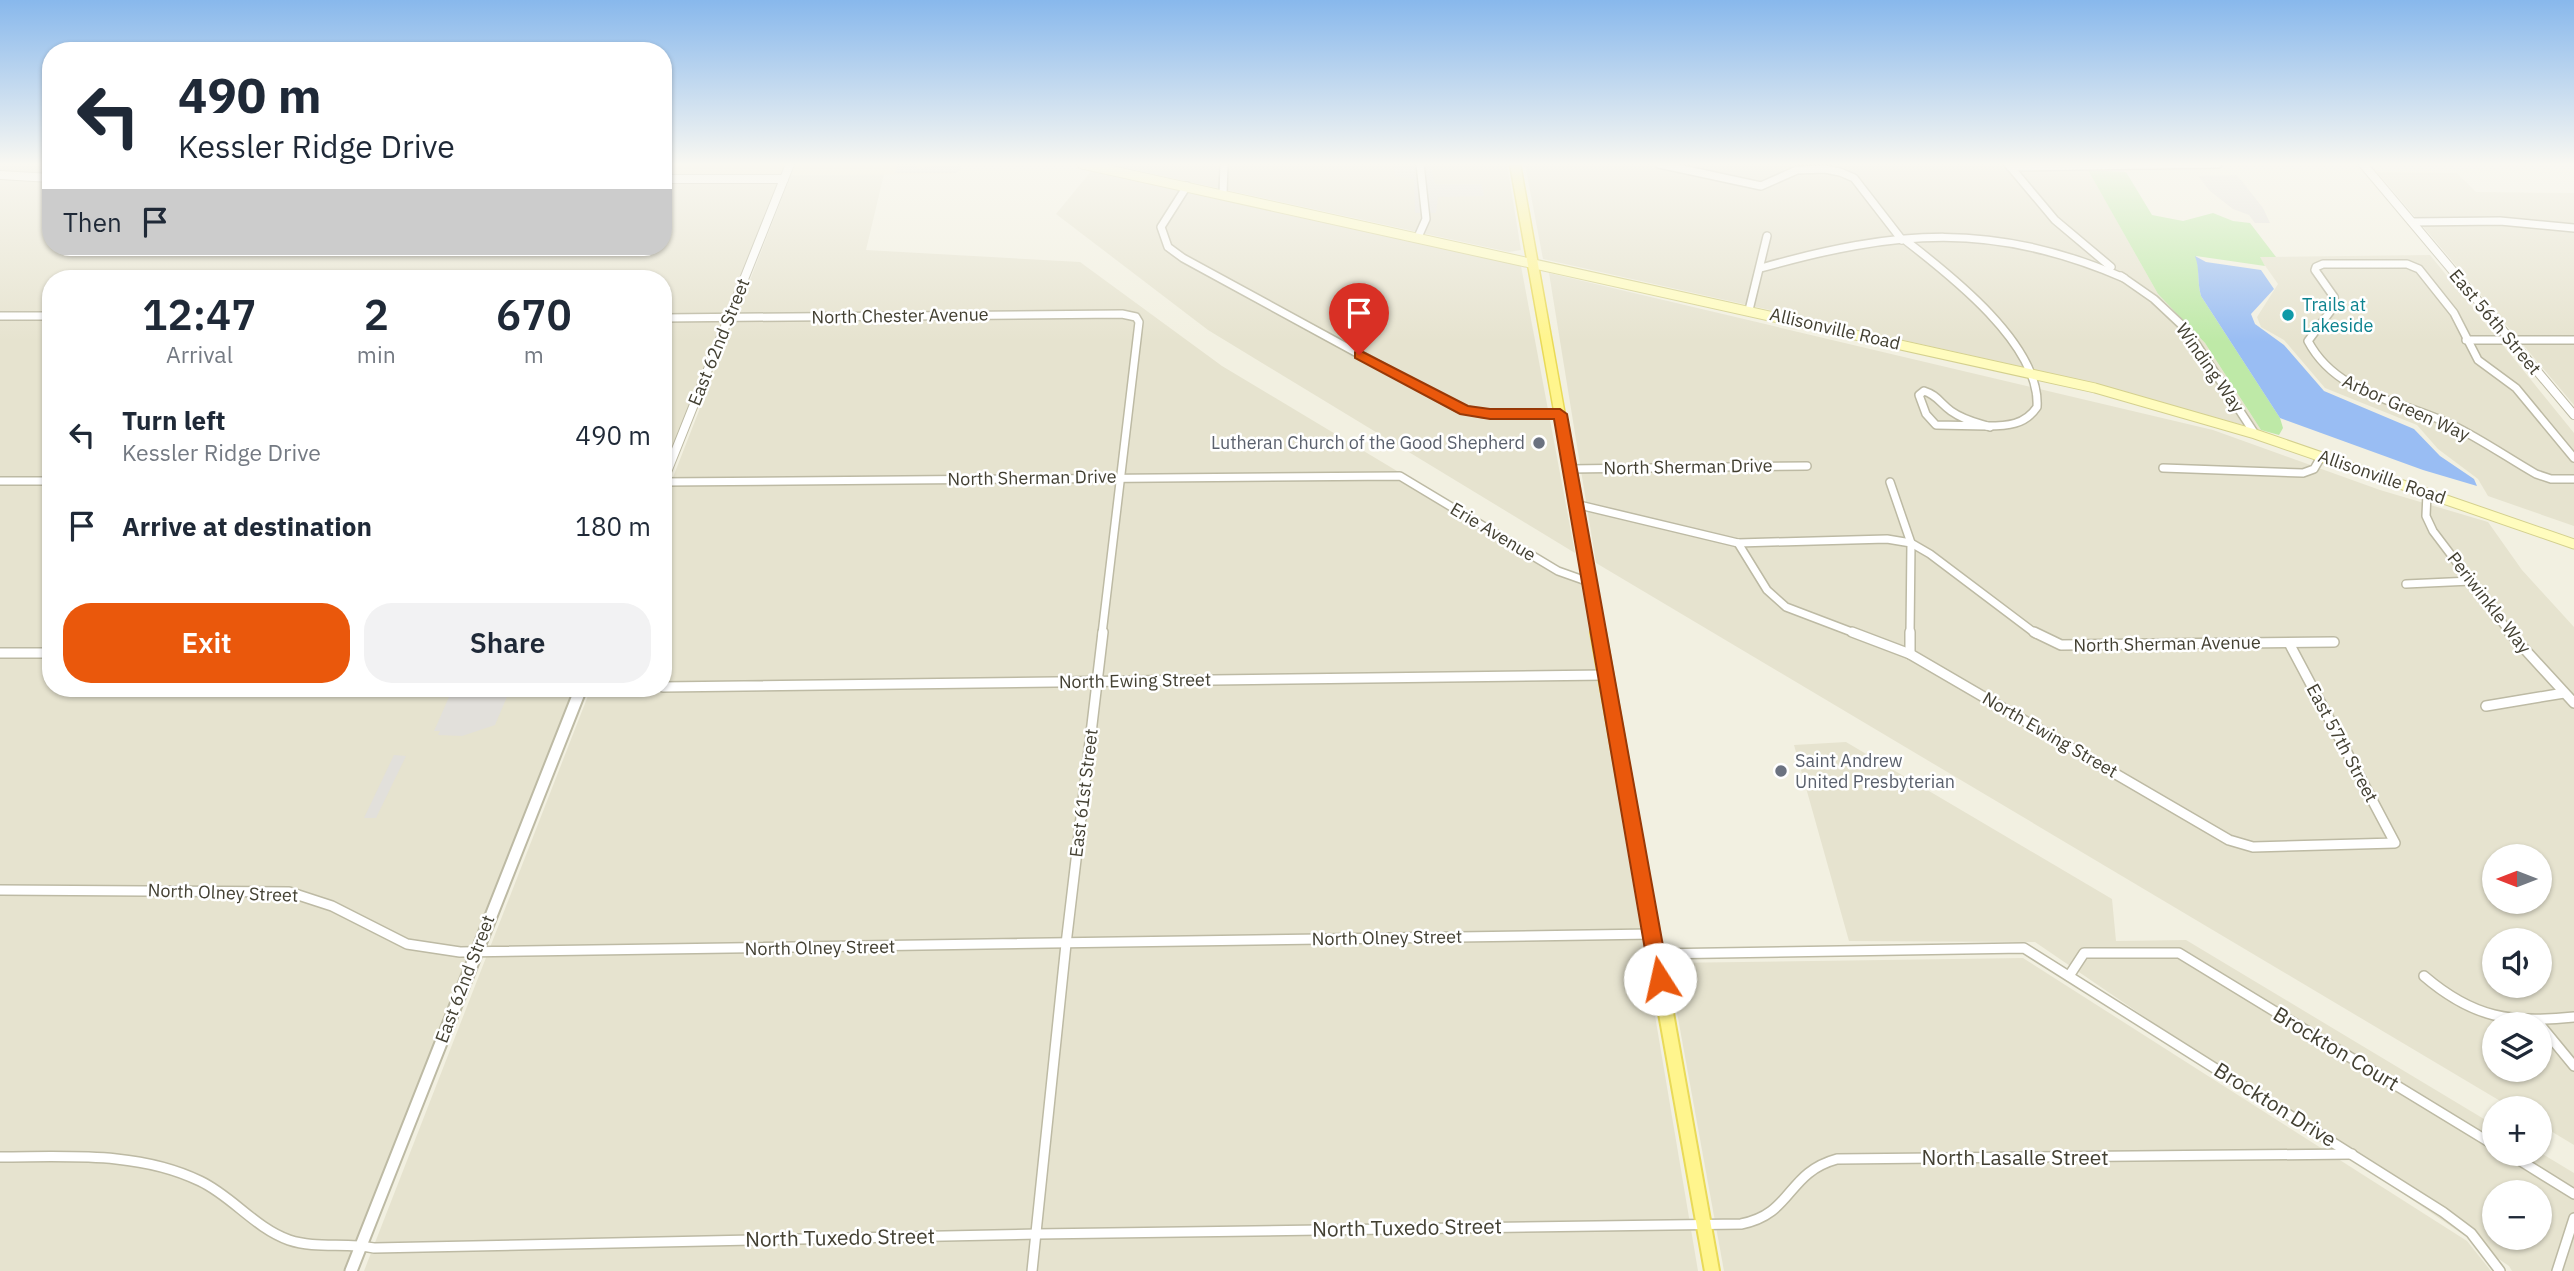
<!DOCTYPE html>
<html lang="en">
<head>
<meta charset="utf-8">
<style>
  body { margin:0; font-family:"IBM Plex Sans",sans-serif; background:#f2f2f3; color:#1f2937; height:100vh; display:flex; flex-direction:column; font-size:26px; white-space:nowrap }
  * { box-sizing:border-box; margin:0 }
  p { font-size:23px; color:#747a83 }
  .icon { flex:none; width:38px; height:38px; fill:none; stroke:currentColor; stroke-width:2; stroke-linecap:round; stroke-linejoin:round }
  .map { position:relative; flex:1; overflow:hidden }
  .details { position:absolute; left:42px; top:270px; width:630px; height:427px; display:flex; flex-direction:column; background:#fff; border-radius:28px; box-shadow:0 2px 5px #0004 }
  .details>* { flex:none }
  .top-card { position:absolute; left:42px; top:42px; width:630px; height:214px; border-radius:28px; box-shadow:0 2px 5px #0004; background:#fff; color:#1f2937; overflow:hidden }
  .needle { width:46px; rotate:270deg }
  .buttons { position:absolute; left:2482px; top:844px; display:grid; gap:14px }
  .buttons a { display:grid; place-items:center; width:70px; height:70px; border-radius:50%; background:#fff; box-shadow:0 2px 5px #0004; font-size:35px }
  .pin { position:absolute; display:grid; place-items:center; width:60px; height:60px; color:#fff; margin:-72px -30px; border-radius:50% 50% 50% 0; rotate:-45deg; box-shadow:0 0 7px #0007 }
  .pin .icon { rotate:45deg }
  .me { position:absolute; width:77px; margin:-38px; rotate:350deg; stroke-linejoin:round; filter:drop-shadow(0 0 5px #0008) }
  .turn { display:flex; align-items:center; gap:24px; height:147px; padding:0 21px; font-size:32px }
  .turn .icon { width:91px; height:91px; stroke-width:2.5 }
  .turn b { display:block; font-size:49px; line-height:60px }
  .then { display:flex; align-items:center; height:66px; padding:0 21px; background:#0003; gap:14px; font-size:26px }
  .eta { display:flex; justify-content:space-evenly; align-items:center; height:119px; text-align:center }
  .eta b { font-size:42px; font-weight:600; line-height:49px }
  .button { display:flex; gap:14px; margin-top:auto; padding:14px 21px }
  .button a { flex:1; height:80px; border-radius:28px; background:#ea580c; color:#fff; font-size:28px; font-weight:600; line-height:80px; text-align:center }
  .button a+a { background:#f2f2f3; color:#1f2937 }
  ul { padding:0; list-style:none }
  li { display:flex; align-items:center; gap:21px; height:91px; padding:0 21px }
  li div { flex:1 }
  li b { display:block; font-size:26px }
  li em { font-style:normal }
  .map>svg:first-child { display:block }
</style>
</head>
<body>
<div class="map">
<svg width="2574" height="1271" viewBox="0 0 2574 1271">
  <rect width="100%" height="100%" fill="#f2f0e1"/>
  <!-- residential -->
  <g fill="#e6e3cf" fill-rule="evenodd">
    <polygon points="0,164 51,164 51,247 663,247 663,175 782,175 663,473 663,278 51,278 51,688 578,688 346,1271 0,1271"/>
    <polygon points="1108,164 1507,164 1521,250 1509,252"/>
    <polygon points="1525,164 2085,164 2158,294 2205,343 2261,430 2063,376 1543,259"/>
    <polygon points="1092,170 1521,266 1575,553 1208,330 1056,214"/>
    <polygon points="2377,172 2457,173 2476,192 2574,193 2574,405"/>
    <polygon points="884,174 866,250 1080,262 1222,366 1582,582 1698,1271 364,1271 591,688 663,688 663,503 791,175"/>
    <polygon points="2430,255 2574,433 2574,526 2488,496 2478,479 2438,449 2417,425 2325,388 2284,340 2261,327 2257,317 2278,284 2259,257"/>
    <path d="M 1549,273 L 2213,430 L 2380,490 L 2488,522 L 2522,570 L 2574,627 L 2574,1145 L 2539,1124 L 2539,1108 L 2512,1108 L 1596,563 ZM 2494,856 L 2539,856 L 2539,901 L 2494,901 ZM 2494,940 L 2539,940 L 2539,985 L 2494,985 ZM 2494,1024 L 2539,1024 L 2539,1069 L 2494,1069 Z"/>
    <path d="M 1846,742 L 2112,899 L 2116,941 L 2186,940 L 2494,1125 L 2494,1153 L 2539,1152 L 2574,1173 L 2574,1271 L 2512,1271 L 2509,1266 L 2035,942 L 1849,941 L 1794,745 ZM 2494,1192 L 2539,1192 L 2539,1237 L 2494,1237 Z"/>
    <polygon points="2023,958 2467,1241 2491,1271 1724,1271 1668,963"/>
  </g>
  <!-- commercial -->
  <polygon fill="#f6ecca" points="663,164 961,164 961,170 952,174 663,175"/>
  <!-- green -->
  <path fill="#bee9a7" d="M 2088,170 L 2126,172 L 2152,215 L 2183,221 L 2213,213 L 2233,221 L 2250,223 L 2276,257 L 2260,257 L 2265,266 L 2196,256 C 2200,269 2197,282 2201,296 L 2280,418 L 2283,428 L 2279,435 L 2261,430 L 2205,343 L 2158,294 Z"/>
  <!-- parking -->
  <g fill="#e2e0db">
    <polygon points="898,164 917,164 916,168 960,164 961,169 956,173 895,173"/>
    <polygon points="1394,164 1431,164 1435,184 1481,184 1484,196 1438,197 1436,213 1415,213 1414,179 1395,176"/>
    <polygon points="2237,175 2263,208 2270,223 2255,223 2249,215 2233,209 2210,191 2198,176"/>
    <polygon points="453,688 503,688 502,692 509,692 495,725 462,736 438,735 440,731 434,731"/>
    <polygon points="394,755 406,756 376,818 364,818"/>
  </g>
  <!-- water -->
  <path fill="#99bdf3" d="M 2195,256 L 2206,262 L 2261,270 L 2274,289 L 2251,314 L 2255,324 L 2284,345 L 2324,391 L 2414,429 L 2440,456 L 2474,479 L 2477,486 L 2423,470 L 2280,418 L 2201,296 C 2197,282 2200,269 2195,256 Z"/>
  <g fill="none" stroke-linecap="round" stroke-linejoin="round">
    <!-- minor-far1 casing -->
    <g stroke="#bdbaa4" stroke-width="10">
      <g id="minor-far1">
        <polyline points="1659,164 1761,186 1797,170 1825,169 1840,172 1854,178 1902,240"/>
        <polyline points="2008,164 2055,220 2111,267"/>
        <polyline points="2010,167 2218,164"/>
        <polyline points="1187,186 1161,227 1168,247 1183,258 1458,408 1485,414 1560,414"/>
        <polyline points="1223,194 1224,164"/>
        <polyline points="2412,222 2500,221 2574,228"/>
        <polyline points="1418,237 1426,219 1420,164"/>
        <path d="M 1905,240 C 1949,274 2041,345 2037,407 C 2025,425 2007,426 1987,426"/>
        <path d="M 1761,268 C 1896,230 1993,221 2124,278"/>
        <polyline points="2121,276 2154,299 2187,330 2255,434"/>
        <polyline points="1749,310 1767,236"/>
        <polyline points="0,316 51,316"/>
        <polyline points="663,318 1122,314 1136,317 1139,322 1102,634"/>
        <polyline points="2466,340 2574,340"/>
        <path d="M 1924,391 C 1937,395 1940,403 1951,411 C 1962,419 1974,422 1987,426 L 1936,425 L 1926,414 L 1919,395 Z"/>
        <polyline points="1987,426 1990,427"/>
        <path d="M 2574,458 L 2516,388 L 2478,360 L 2454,313 L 2419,269 L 2407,264 L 2323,264 L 2316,267 L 2315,270 L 2334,297 L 2335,305 L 2308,341 C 2337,396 2401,400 2452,425 C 2481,439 2508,458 2536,474 L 2551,479 L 2574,479"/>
        <polyline points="2163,468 2303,473 2314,469 2321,457"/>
        <polyline points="1569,469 1807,466"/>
        <polyline points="0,481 51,481"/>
        <polyline points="663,482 1400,476 1558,571 1589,582"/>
        <polyline points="1890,482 1911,543 1910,634"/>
        <polyline points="2427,493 2426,516 2433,531 2511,634"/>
        <polyline points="1575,504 1738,543 1887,539 1911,543 1930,554 2036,634"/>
        <polyline points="1738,543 1767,590 1786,607 1857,634"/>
        <polyline points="2406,584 2471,581"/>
      </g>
    </g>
    <!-- minor casing -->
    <g stroke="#bdbaa4" stroke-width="12">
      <g id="minor">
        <polyline points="1852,632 1910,654 2229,840 2253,847 2395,843 2289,643"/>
        <polyline points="2034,632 2061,645 2334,642"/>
        <polyline points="2509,632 2574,703"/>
        <polyline points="0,653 51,653"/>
        <polyline points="1910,654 1910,632"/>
        <polyline points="663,687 1606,675"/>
        <polyline points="2486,706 2564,693"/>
        <polyline points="0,890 289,892 332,906 407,944 460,952 1652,934"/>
        <polyline points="1655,954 2024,948 2443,1212 2471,1233 2500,1271"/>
        <polyline points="2069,976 2084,953 2179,953 2494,1145"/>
        <path d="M 2424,976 C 2473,1018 2511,1024 2574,1017"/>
        <polyline points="2537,1021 2574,1066"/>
        <polyline points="2508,1153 2574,1194"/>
        <path d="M 0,1157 C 67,1157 138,1151 200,1181 C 232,1196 255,1228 289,1240 C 316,1249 346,1242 374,1248 L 1037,1234 L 1741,1224 C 1793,1214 1786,1173 1837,1159 L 2352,1154"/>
        <polyline points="1032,1271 1066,944 1103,632"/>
        <polyline points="2557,1271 2574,1218"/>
      </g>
    </g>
    <!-- tertiary-far1 casing -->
    <g stroke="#bdbaa4" stroke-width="10">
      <g id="tertiary-far1">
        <polyline points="2363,164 2574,415"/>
        <polyline points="0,175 51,178"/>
        <polyline points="663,179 784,179"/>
        <polyline points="663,482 790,164"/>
      </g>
    </g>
    <!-- tertiary casing -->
    <g stroke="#bdbaa4" stroke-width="15">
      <polyline id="tertiary" points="351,1271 581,688"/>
    </g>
    <!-- secondary casing -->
    <g stroke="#d4d08e" stroke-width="11">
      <polyline id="secondary" points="1082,164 2095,388 2255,434 2574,544"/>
    </g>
    <!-- primary-far1 casing -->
    <g stroke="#e9da58" stroke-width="13">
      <polyline id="primary-far1" points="1515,164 1599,634"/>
    </g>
    <!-- primary casing -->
    <g stroke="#e9da58" stroke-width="18">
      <polyline id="primary" points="1598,632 1712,1271"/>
    </g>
    <!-- minor-far1 -->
    <use href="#minor-far1" stroke="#fff" stroke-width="7"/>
    <!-- minor -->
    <use href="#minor" stroke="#fff" stroke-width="9"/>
    <!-- tertiary-far1 -->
    <use href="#tertiary-far1" stroke="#fff" stroke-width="8"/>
    <!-- tertiary -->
    <use href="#tertiary" stroke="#fff" stroke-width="11"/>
    <!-- secondary -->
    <use href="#secondary" stroke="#fffcbe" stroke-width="9"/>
    <!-- primary-far1 -->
    <use href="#primary-far1" stroke="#fff58d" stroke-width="10"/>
    <!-- primary -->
    <use href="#primary" stroke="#fff58d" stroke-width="14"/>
  </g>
  <!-- sky -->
  <linearGradient id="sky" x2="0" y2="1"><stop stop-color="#88b8ec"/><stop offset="0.48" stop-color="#f9f8f2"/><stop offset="1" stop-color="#f9f8f2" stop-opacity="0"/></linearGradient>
  <rect width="2574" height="342" fill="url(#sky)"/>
  <!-- route -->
  <polygon fill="#ea580c" stroke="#983908" stroke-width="2" points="1359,350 1468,406 1490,409 1560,409 1567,414 1669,979 1666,985 1660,988 1653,985 1650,979 1554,419 1490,419 1460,414 1355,358 1355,352"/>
  <!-- markers -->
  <circle fill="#0f9aa8" stroke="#fff" stroke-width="2.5" cx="2288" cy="315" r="7"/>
  <g fill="#6b7280" stroke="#fff" stroke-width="2.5">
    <circle cx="1539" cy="443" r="7"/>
    <circle cx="1781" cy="771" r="7"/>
  </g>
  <g text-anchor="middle" stroke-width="5" stroke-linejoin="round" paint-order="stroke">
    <!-- culture labels -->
    <g font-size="18" fill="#0d838f" stroke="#fff" text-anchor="start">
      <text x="2302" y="311">Trails at<tspan x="2302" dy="21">Lakeside</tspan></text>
    </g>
    <!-- street labels -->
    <g font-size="18" fill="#434032" stroke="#fff">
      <text transform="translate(900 316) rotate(-1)" y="6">North Chester Avenue</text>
      <text transform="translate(2495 322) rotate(50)" y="6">East 56th Street</text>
      <text transform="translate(1835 329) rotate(13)" y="6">Allisonville Road</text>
      <text transform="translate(719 342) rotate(-68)" y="6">East 62nd Street</text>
      <text transform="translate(2210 368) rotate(55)" y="6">Winding Way</text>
      <text transform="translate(2406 408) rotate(24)" y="6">Arbor Green Way</text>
      <text transform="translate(1688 467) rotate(-1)" y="6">North Sherman Drive</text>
      <text transform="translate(2382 477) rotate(19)" y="6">Allisonville Road</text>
      <text transform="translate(1032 478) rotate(-1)" y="6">North Sherman Drive</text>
      <text transform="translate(1493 532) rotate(31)" y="6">Erie Avenue</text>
      <text transform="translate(2489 603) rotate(52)" y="6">Periwinkle Way</text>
      <text transform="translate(2167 644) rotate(-1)" y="6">North Sherman Avenue</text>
      <text transform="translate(1135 681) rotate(-1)" y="6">North Ewing Street</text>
      <text transform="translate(2050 735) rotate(30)" y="6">North Ewing Street</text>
      <text transform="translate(2342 743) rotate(62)" y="6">East 57th Street</text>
      <text transform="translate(1084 793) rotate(-83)" y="6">East 61st Street</text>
      <text transform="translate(223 893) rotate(2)" y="6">North Olney Street</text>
      <text transform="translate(1387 938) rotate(-1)" y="6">North Olney Street</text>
      <text transform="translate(820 948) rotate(-1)" y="6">North Olney Street</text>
      <text transform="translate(465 979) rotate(-69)" y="6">East 62nd Street</text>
    </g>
    <!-- worship labels -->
    <g font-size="18" fill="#5b616d" stroke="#fff" text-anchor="end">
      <text x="1525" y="449">Lutheran Church of the Good Shepherd</text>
      <text x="1795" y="767" text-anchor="start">Saint Andrew<tspan x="1795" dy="21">United Presbyterian</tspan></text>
    </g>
    <!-- near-street labels -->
    <g font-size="21" fill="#434032" stroke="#fff">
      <text transform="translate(2336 1049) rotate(31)" y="7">Brockton Court</text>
      <text transform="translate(2275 1105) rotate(32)" y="7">Brockton Drive</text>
      <text x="2015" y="1165">North Lasalle Street</text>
      <text transform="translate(1407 1228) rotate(-1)" y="7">North Tuxedo Street</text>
      <text transform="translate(840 1238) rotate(-1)" y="7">North Tuxedo Street</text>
    </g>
  </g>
</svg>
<div class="buttons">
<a><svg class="needle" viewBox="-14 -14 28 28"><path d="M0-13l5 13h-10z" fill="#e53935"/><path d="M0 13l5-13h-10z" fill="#747a83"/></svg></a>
<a><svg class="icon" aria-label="sound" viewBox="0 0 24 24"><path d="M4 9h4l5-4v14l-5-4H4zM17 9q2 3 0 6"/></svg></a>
<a><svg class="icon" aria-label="layers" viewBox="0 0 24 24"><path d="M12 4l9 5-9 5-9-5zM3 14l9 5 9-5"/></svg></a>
<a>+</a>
<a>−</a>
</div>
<div class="pin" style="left:1359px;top:355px;background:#d93025"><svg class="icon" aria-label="arrive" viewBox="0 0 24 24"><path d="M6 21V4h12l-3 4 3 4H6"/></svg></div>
<svg class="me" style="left:1660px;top:979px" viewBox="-20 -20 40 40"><circle r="19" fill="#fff"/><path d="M0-13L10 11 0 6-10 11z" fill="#ea580c"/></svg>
<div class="top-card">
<div class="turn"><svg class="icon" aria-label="left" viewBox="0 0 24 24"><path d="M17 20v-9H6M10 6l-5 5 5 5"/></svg><div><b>490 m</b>Kessler Ridge Drive</div></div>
<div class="then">Then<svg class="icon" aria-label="arrive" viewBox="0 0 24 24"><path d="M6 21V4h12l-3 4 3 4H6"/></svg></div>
</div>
<section class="details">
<div class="eta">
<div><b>12:47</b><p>Arrival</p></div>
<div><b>2</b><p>min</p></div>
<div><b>670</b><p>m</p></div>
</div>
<ul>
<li><svg class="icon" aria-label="left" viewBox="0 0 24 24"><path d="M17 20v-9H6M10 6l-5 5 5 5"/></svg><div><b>Turn left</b><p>Kessler Ridge Drive</p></div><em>490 m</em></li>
<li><svg class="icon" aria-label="arrive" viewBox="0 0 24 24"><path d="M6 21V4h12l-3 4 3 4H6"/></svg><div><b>Arrive at destination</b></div><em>180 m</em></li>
</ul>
<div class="button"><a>Exit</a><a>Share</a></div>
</section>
</div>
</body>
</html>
